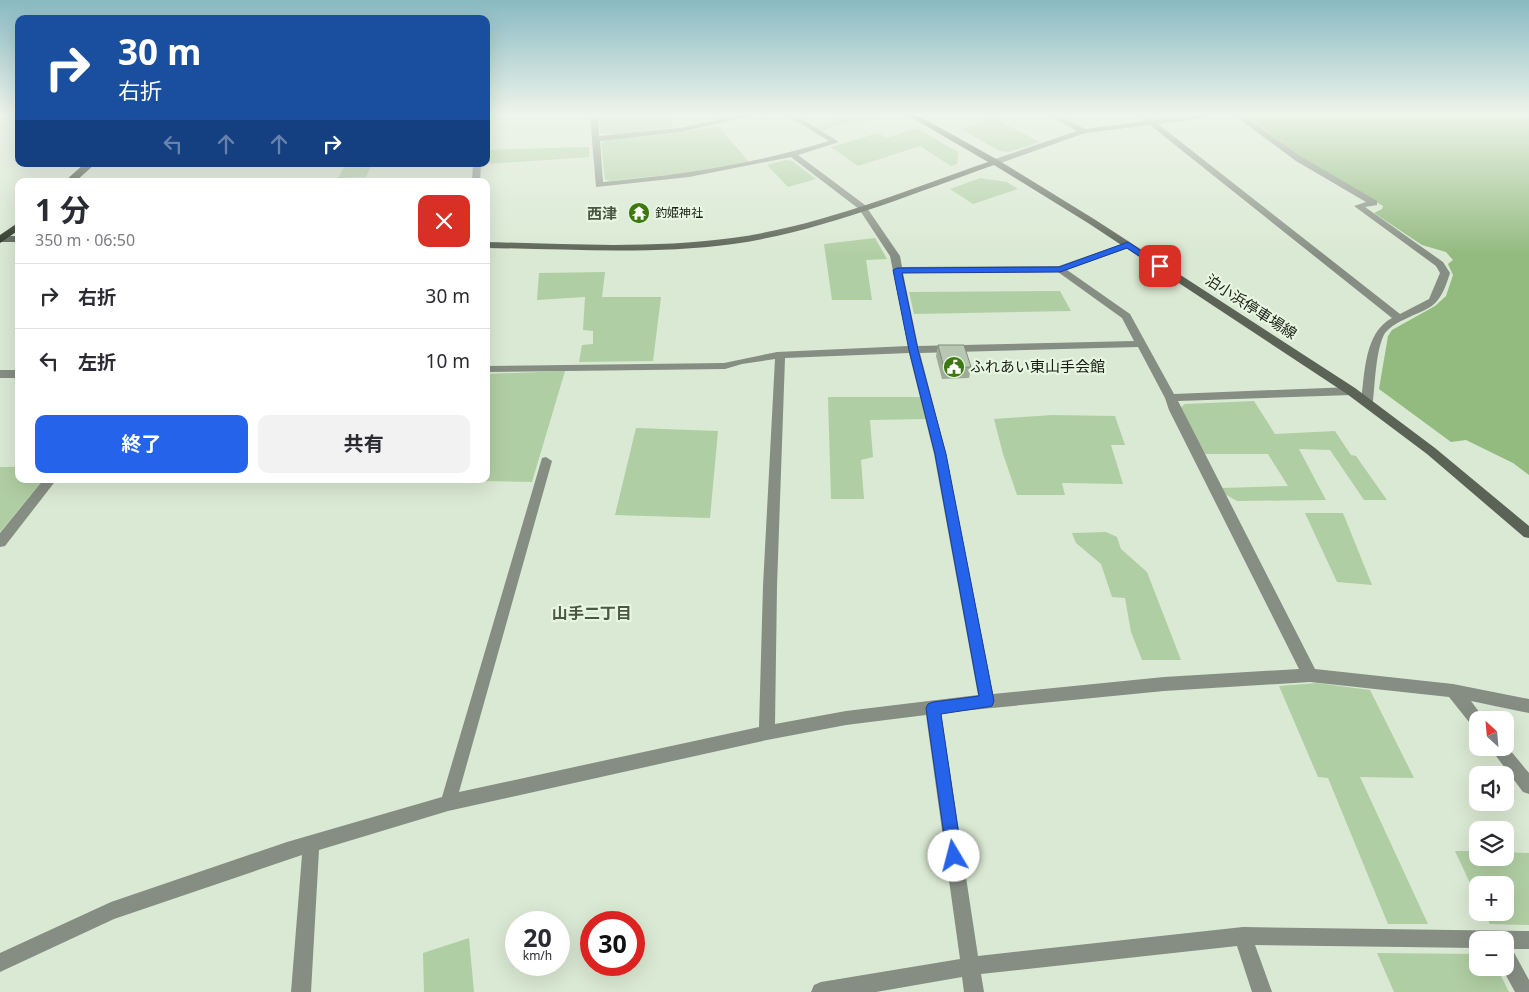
<!DOCTYPE html>
<html lang="ja">
<head>
<meta charset="utf-8">
<style>
  body { margin:0; font-family:"Noto Sans","Noto Sans JP",sans-serif; background:#f2f2f3; color:#2b2b33; height:100vh; display:flex; flex-direction:column; font-size:19px; white-space:nowrap }
  * { box-sizing:border-box; margin:0 }
  p { font-size:16px; color:#7c7c81 }
  .icon { flex:none; width:28px; height:28px; fill:none; stroke:currentColor; stroke-width:2; stroke-linecap:round; stroke-linejoin:round }
  .map { position:relative; flex:1; overflow:hidden }
  .side { position:absolute; left:15px; top:178px; width:475px; height:305px; display:flex; flex-direction:column; background:#fff; border-radius:10px; box-shadow:0 5px 20px #0002 }
  .side>* { flex:none }
  .hud { position:absolute; left:15px; top:15px; width:475px; height:152px; border-radius:10px; box-shadow:0 5px 20px #0002; background:#1a4fa0; color:#fff; overflow:hidden }
  .needle { width:32px; rotate:334deg }
  .tools { position:absolute; left:1469px; top:711px; display:grid; gap:10px }
  .tools a { display:grid; place-items:center; width:45px; height:45px; border-radius:10px; background:#fff; box-shadow:0 5px 20px #0002; font-size:25px }
  .speed { position:absolute; left:505px; top:911px; display:flex; gap:10px; font-size:25px; font-weight:700; text-align:center }
  .speed>* { display:grid; place-content:center; width:65px; height:65px; border-radius:50%; background:#fff; box-shadow:0 5px 20px #0002; line-height:1 }
  .speed small { font-size:12px; font-weight:400 }
  .speed .limit { border:8px solid #d22; background:#fff; color:#111 }
  .pin { position:absolute; display:grid; place-items:center; width:42px; height:42px; color:#fff; margin:-21px; border-radius:10px; box-shadow:0 2px 8px #0006 }
  .me { position:absolute; width:55px; margin:-28px; rotate:352deg; stroke-linejoin:round; filter:drop-shadow(0 0 4px #0008) }
  .turn { display:flex; align-items:center; gap:18px; height:105px; padding:0 20px; font-size:22px }
  .turn .icon { width:65px; height:65px; stroke-width:2.5 }
  .turn b { display:block; font-size:35px; line-height:42px }
  .lanes { display:flex; align-items:center; height:48px; padding:0 20px; background:#0003; justify-content:center; gap:25px; direction:ltr }
  .lanes .off { opacity:.35 }
  .round { display:grid; place-items:center; flex:none; width:52px; height:52px; border-radius:10px; background:#f2f2f3 }
  .overview { display:flex; align-items:center; justify-content:space-between; height:85px; padding:0 20px }
  h1 { font-size:30px; font-weight:700; line-height:38px }
  .action { display:flex; gap:10px; margin-top:auto; padding:10px 20px }
  .action a { flex:1; height:58px; border-radius:10px; background:#2563eb; color:#fff; font-size:20px; font-weight:700; line-height:58px; text-align:center }
  .action a+a { background:#f2f2f3; color:#2b2b33 }
  ul { padding:0; list-style:none }
  li { display:flex; align-items:center; gap:15px; height:65px; padding:0 20px; border-top:1px solid #e1e1e2 }
  li div { flex:1 }
  li b { display:block; font-size:19px }
  li em { font-style:normal }
  .map>svg:first-child { display:block }
</style>
</head>
<body>
<div class="map">
<svg width="1529" height="992" viewBox="0 0 1529 992">
  <rect width="100%" height="100%" fill="#dae9d3"/>
  <!-- green -->
  <g fill="#b0cea3">
    <polygon points="615,116 669,116 674,128 618,134 600,133 599,117"/>
    <polygon points="847,116 879,116 862,122 858,120 823,131 815,126"/>
    <polygon points="994,118 1040,142 1009,152 1000,151 961,129"/>
    <polygon points="718,126 749,162 685,173 610,181 605,179 601,143 606,140 667,134"/>
    <polygon points="916,128 958,152 957,164 951,166 920,146 858,166 831,147 878,133 887,138"/>
    <polygon points="589,147 589,157 486,164 486,150"/>
    <polygon points="786,160 792,161 816,179 788,187 767,165"/>
    <polygon points="346,164 372,164 366,177 338,178"/>
    <polygon points="980,178 1007,182 1018,189 973,204 950,189"/>
    <polygon points="875,238 887,259 866,260 872,300 832,300 824,244"/>
    <polygon points="605,272 602,297 661,297 653,361 579,362 582,345 593,344 593,331 583,330 585,297 537,300 539,273"/>
    <polygon points="1060,291 1071,311 914,314 909,292"/>
    <polygon points="565,371 532,482 427,480 428,479 486,479 486,374"/>
    <polygon points="828,397 921,397 926,419 870,420 873,457 861,460 864,499 831,499"/>
    <polygon points="1254,401 1275,434 1335,431 1351,455 1356,456 1387,500 1364,500 1330,450 1299,449 1326,500 1237,501 1223,493 1221,488 1288,486 1268,454 1204,454 1180,408 1185,404"/>
    <polygon points="1052,415 1115,416 1125,445 1111,445 1123,484 1062,483 1065,495 1017,495 1003,454 994,419"/>
    <polygon points="636,428 718,431 710,518 615,515"/>
    <polygon points="0,467 19,467 19,479 44,479 0,532"/>
    <polygon points="1305,513 1343,513 1372,585 1337,582"/>
    <polygon points="1106,532 1117,537 1121,549 1147,572 1181,660 1142,660 1131,632 1125,598 1112,597 1101,564 1076,543 1072,533"/>
    <polygon points="1317,683 1370,690 1414,778 1360,777 1428,924 1388,924 1328,778 1318,777 1279,686"/>
    <polygon points="1455,851 1477,851 1478,858 1505,858 1505,852 1529,853 1529,925 1490,924 1484,913 1505,912 1505,885 1478,885 1477,898"/>
    <polygon points="469,938 474,992 424,992 423,953"/>
    <polygon points="1377,953 1477,954 1478,968 1497,968 1509,992 1394,992"/>
  </g>
  <!-- forest -->
  <polygon fill="#93ba7f" points="1246,116 1529,116 1529,475 1513,463 1466,440 1451,442 1379,389 1388,336 1392,330 1435,306 1446,296 1453,275 1448,264 1453,260 1446,252 1422,245 1374,213 1382,209 1383,206 1303,158"/>
  <g fill="none" stroke-linecap="round" stroke-linejoin="round">
    <!-- street -->
    <g fill="#868d83" fill-rule="evenodd">
      <path d="M 590,116 L 598,116 L 599,136 L 680,128 L 737,116 L 752,116 L 680,132 L 600,141 L 603,182 C 680,175 755,164 829,141 L 788,116 L 797,116 L 839,142 L 798,155 L 865,205 L 900,256 L 902,267 L 1059,266 L 1125,243 L 1131,243 L 1131,247 L 1067,270 L 1130,314 L 1174,394 L 1351,387 L 1357,391 L 1351,395 L 1178,401 L 1315,669 L 1453,684 L 1529,699 L 1529,713 L 1471,701 L 1485,720 L 1478,720 L 1478,729 L 1473,727 L 1449,697 L 1310,682 L 1164,691 L 941,713 L 978,956 L 1243,927 L 1529,931 L 1529,949 L 1512,949 L 1529,980 L 1529,992 L 1515,992 L 1502,968 L 1505,968 L 1505,940 L 1478,940 L 1478,948 L 1255,945 L 1272,992 L 1252,992 L 1237,946 L 981,974 L 984,992 L 964,992 L 962,977 L 876,992 L 811,992 L 814,985 L 821,982 L 960,959 L 926,715 L 846,725 L 767,740 L 448,811 L 319,850 L 311,992 L 291,992 L 302,855 L 114,919 L 0,972 L 0,953 L 111,902 L 287,842 L 442,797 L 542,458 L 546,457 L 552,461 L 459,792 L 759,727 L 763,586 L 775,359 L 742,364 L 725,369 L 486,372 L 486,366 L 724,363 L 777,352 L 908,346 L 890,256 L 859,209 L 791,157 L 689,177 L 596,187 ZM 1058,272 L 1122,318 L 1134,341 L 918,346 L 903,273 ZM 1138,347 L 1165,398 L 1169,410 L 1299,669 L 1164,677 L 993,694 L 946,454 L 920,353 ZM 909,353 L 934,454 L 978,695 L 846,711 L 775,724 L 777,586 L 785,358 Z"/>
      <path d="M 1049,116 L 1059,116 L 1085,129 L 1145,121 L 1139,116 L 1148,116 L 1153,120 L 1185,116 L 1207,116 L 1203,118 L 1158,124 L 1400,314 L 1429,299 L 1440,273 L 1436,266 L 1354,206 L 1366,202 L 1296,161 L 1235,116 L 1244,116 L 1302,157 L 1377,201 L 1377,205 L 1365,207 L 1443,262 L 1450,273 C 1439,309 1432,306 1401,321 C 1395,324 1389,328 1385,333 C 1376,348 1375,383 1373,401 L 1367,405 L 1363,404 L 1361,401 C 1365,373 1364,333 1392,318 L 1150,125 L 1085,133 L 998,164 L 992,164 L 992,160 L 1077,131 Z"/>
      <polygon points="473,164 481,164 480,181 472,181"/>
      <rect x="0" y="370" width="19" height="8"/>
      <polygon points="44,479 57,479 5,546 0,547 0,533"/>
      <polygon points="1505,744 1529,773 1529,794 1523,792 1490,748 1505,748"/>
    </g>
    <!-- secondary -->
    <g fill="#5b6357" fill-rule="evenodd">
      <path d="M 909,116 L 919,116 L 998,160 L 1094,219 L 1355,388 L 1435,448 L 1529,526 L 1529,538 L 1524,537 L 1427,454 L 1347,394 L 1088,223 L 994,165 C 909,195 823,231 733,244 C 651,255 568,249 486,248 L 486,242 C 568,244 650,249 732,238 C 820,226 905,191 988,162 Z"/>
      <rect x="0" y="236" width="19" height="6"/>
    </g>
    <!-- highway -->
    <g fill="#232f1e" fill-rule="evenodd">
      <polygon points="84,164 95,164 76,181 65,181"/>
      <polygon points="19,222 19,230 0,243 0,235"/>
    </g>
  </g>
  <!-- wall -->
  <polygon fill="#9eab99" points="938,345 971,367 969,378 942,379 936,356"/>
  <!-- building -->
  <polygon fill="#b8c7b2" stroke="#818b7d" points="938,345 964,345 971,367 944,368"/>
  <!-- sky -->
  <linearGradient id="sky" x2="0" y2="1"><stop stop-color="#89bac2"/><stop offset="0.45" stop-color="#eef5eb"/><stop offset="1" stop-color="#eef5eb" stop-opacity="0"/></linearGradient>
  <rect width="1529" height="255" fill="url(#sky)"/>
  <!-- route -->
  <polygon fill="#2563eb" stroke="#184099" points="1128,242 1164,266 1157,268 1127,248 1060,272 902,273 918,350 946,454 994,701 992,706 987,707 941,714 962,856 960,861 954,863 949,861 947,856 926,708 928,704 933,702 979,696 935,454 909,350 893,270 897,268 1059,267"/>
  <!-- icons -->
  <defs>
    <g id="temple-disc" transform="scale(1.125)"><circle r="9.5" fill="#3d7810" stroke="#e7f6e0"/><path d="M0-6L5-2H3V0L6.5 2.5H4V6H1.5V3h-3V6H-4V2.5H-6.5L-3 0V-2H-5Z" fill="#fff"/></g>
    <g id="civic-disc" transform="scale(1.125)"><circle r="9.5" fill="#3d7810" stroke="#e7f6e0"/><path d="M-.6-6.5H3V-4.5H.6V-3L4-1V1h2V6H-6V1h2V-1L-.6-3ZM-1.2 2.5V6h2.4V2.5Z" fill="#fff"/></g>
  </defs>
  <g fill-rule="evenodd">
    <use href="#temple-disc" x="639" y="213"/>
    <use href="#civic-disc" x="954" y="367"/>
  </g>
  <g text-anchor="middle" stroke-width="4.5" stroke-linejoin="round" paint-order="stroke">
    <!-- far-poi labels -->
    <g font-size="12" fill="#1a1f17" stroke="#e7f6e0" text-anchor="start">
      <text x="655" y="217">釣姫神社</text>
    </g>
    <!-- far-quarter labels -->
    <g font-size="15" font-weight="bold" fill="#4a5744" stroke="#e7f6e0">
      <text x="602" y="219">西津</text>
    </g>
    <!-- street labels -->
    <g font-size="15" fill="#1a1f17" stroke="#e7f6e0">
      <text transform="translate(1251 307) rotate(33)" y="5">泊小浜停車場線</text>
    </g>
    <!-- poi labels -->
    <g font-size="15" fill="#1a1f17" stroke="#e7f6e0" text-anchor="start">
      <text x="970" y="372">ふれあい東山手会館</text>
    </g>
    <!-- neighbourhood labels -->
    <g font-size="16" font-weight="bold" fill="#4a5744" stroke="#e7f6e0">
      <text x="592" y="619">山手二丁目</text>
    </g>
  </g>
</svg>
<div class="tools">
<a><svg class="needle" viewBox="-14 -14 28 28"><path d="M0-13l5 13h-10z" fill="#e53935"/><path d="M0 13l5-13h-10z" fill="#7c7c81"/></svg></a>
<a><svg class="icon" aria-label="sound" viewBox="0 0 24 24"><path d="M4 9h4l5-4v14l-5-4H4zM17 9q2 3 0 6"/></svg></a>
<a><svg class="icon" aria-label="layers" viewBox="0 0 24 24"><path d="M12 4l9 5-9 5-9-5zM3 14l9 5 9-5"/></svg></a>
<a>+</a>
<a>−</a>
</div>
<div class="speed"><div>20<small>km/h</small></div><div class="limit">30</div></div>
<div class="pin" style="left:1160px;top:266px;background:#d93025"><svg class="icon" aria-label="arrive" viewBox="0 0 24 24"><path d="M6 21V4h12l-3 4 3 4H6"/></svg></div>
<svg class="me" style="left:954px;top:856px" viewBox="-20 -20 40 40"><circle r="19" fill="#fff"/><path d="M0-13L10 11 0 6-10 11z" fill="#2563eb"/></svg>
<div class="hud">
<div class="turn"><svg class="icon" aria-label="right" viewBox="0 0 24 24"><path d="M7 20v-9h11M14 6l5 5-5 5"/></svg><div><b>30 m</b>右折</div></div>
<div class="lanes"><svg class="icon off" aria-label="left" viewBox="0 0 24 24"><path d="M17 20v-9H6M10 6l-5 5 5 5"/></svg><svg class="icon off" aria-label="ahead" viewBox="0 0 24 24"><path d="M12 20V5M6 11l6-6 6 6"/></svg><svg class="icon off" aria-label="ahead" viewBox="0 0 24 24"><path d="M12 20V5M6 11l6-6 6 6"/></svg><svg class="icon" aria-label="right" viewBox="0 0 24 24"><path d="M7 20v-9h11M14 6l5 5-5 5"/></svg></div>
</div>
<section class="side">
<div class="overview"><div><h1>1 分</h1><p>350 m · 06:50</p></div><a class="round" style="background:#d93025;color:#fff"><svg class="icon" aria-label="close" viewBox="0 0 24 24"><path d="M6 6l12 12M18 6L6 18"/></svg></a></div>
<ul>
<li><svg class="icon" aria-label="right" viewBox="0 0 24 24"><path d="M7 20v-9h11M14 6l5 5-5 5"/></svg><div><b>右折</b></div><em>30 m</em></li>
<li><svg class="icon" aria-label="left" viewBox="0 0 24 24"><path d="M17 20v-9H6M10 6l-5 5 5 5"/></svg><div><b>左折</b></div><em>10 m</em></li>
</ul>
<div class="action"><a>終了</a><a>共有</a></div>
</section>
</div>
</body>
</html>
